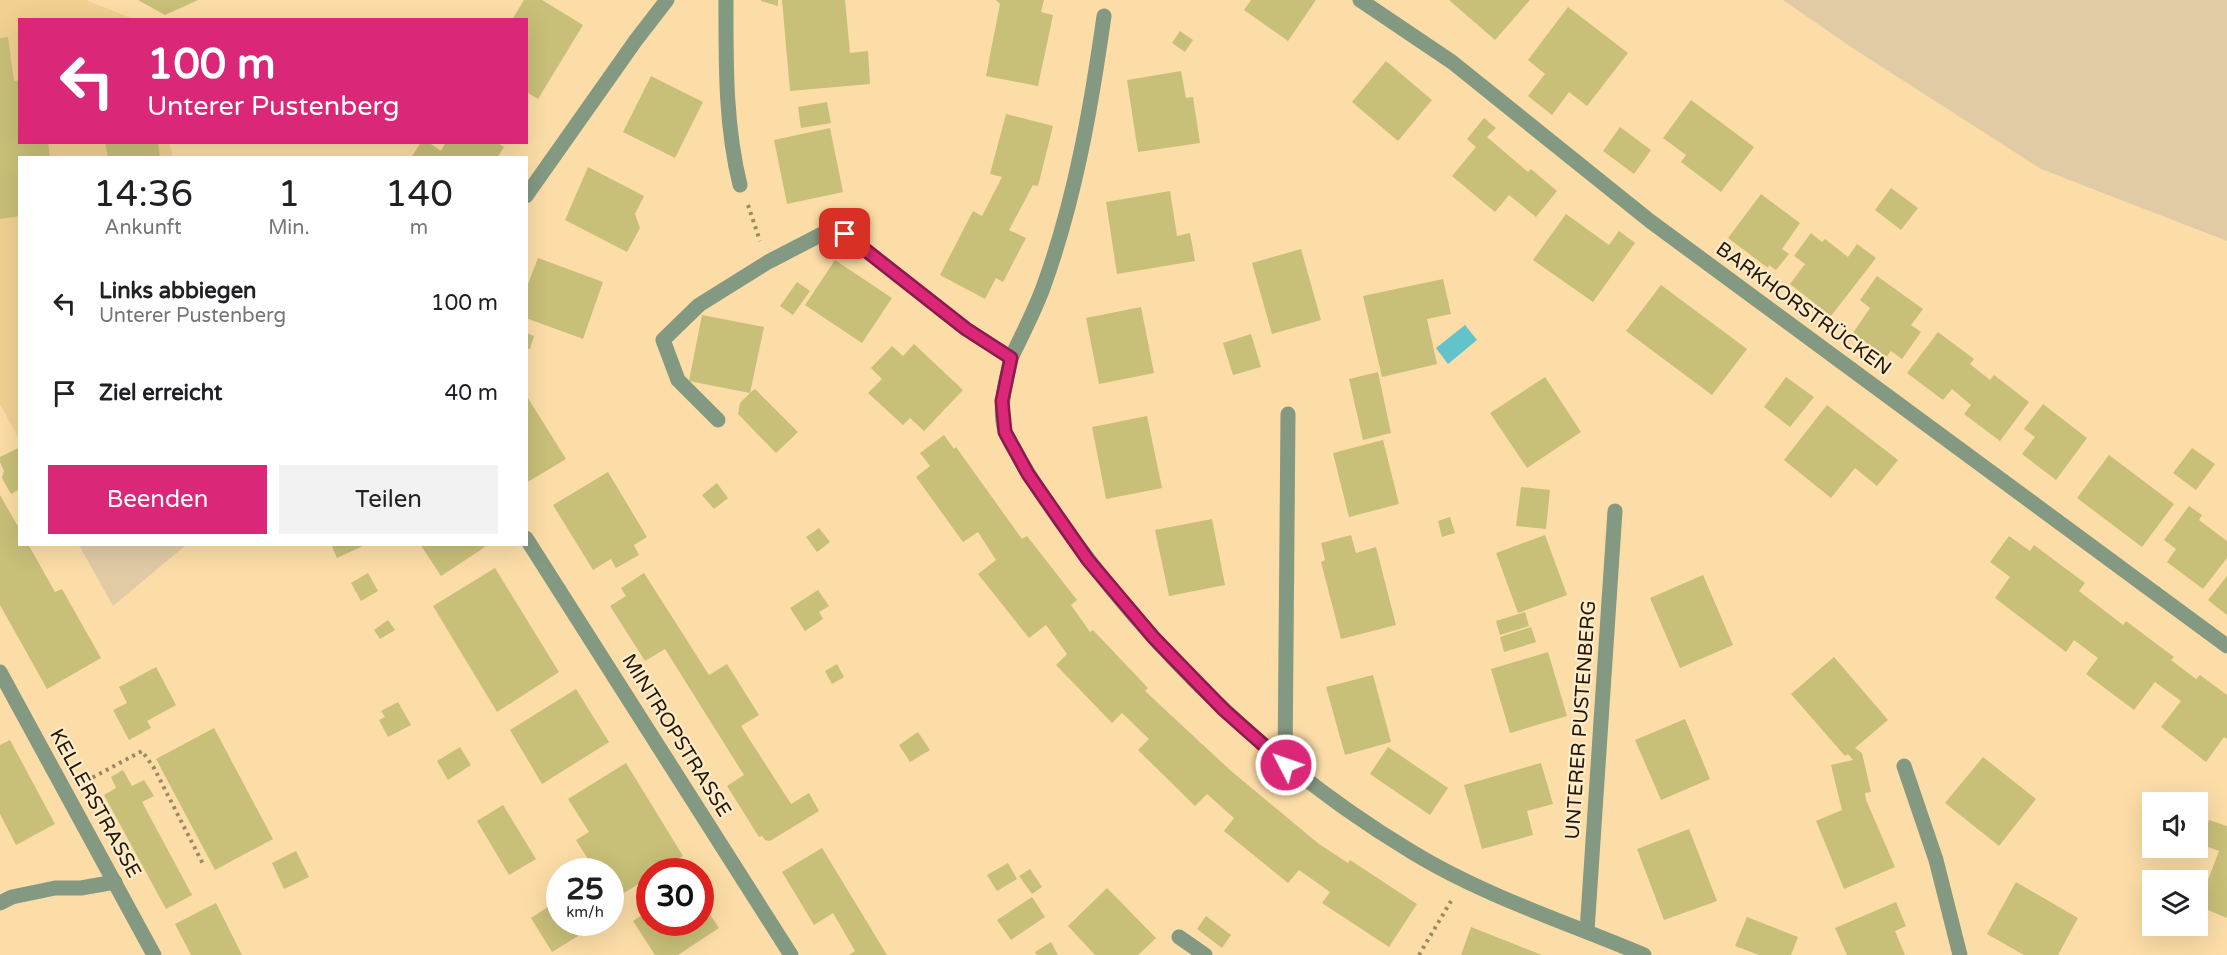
<!DOCTYPE html>
<html lang="de">
<head>
<meta charset="utf-8">
<style>
  body { margin:0; font-family:"Varela Round",sans-serif; background:#f2f2f2; color:#202124; height:100vh; display:flex; flex-direction:column; font-size:22px; white-space:nowrap }
  * { box-sizing:border-box; margin:0 }
  p { font-size:20px; color:#757577 }
  .icon { flex:none; width:33px; height:33px; fill:none; stroke:currentColor; stroke-width:2; stroke-linecap:round; stroke-linejoin:round }
  .map { position:relative; flex:1; overflow:hidden }
  .sheet { position:absolute; left:18px; top:156px; width:510px; height:390px; display:flex; flex-direction:column; background:#fff; border-radius:0px; box-shadow:0 6px 24px #0002 }
  .sheet>* { flex:none }
  .top-card { position:absolute; left:18px; top:18px; width:510px; height:126px; border-radius:0px; box-shadow:0 6px 24px #0002; background:#db2777; color:#fff; overflow:hidden }
  .fabs { position:absolute; left:2142px; top:792px; display:grid; gap:12px }
  .fabs a { display:grid; place-items:center; width:66px; height:66px; border-radius:0px; background:#fff; box-shadow:0 6px 24px #0002; font-size:30px }
  .speed { position:absolute; left:546px; top:858px; display:flex; gap:12px; font-size:30px; font-weight:700; text-align:center }
  .speed>* { display:grid; place-content:center; width:78px; height:78px; border-radius:50%; background:#fff; box-shadow:0 6px 24px #0002; line-height:1 }
  .speed small { font-size:15px; font-weight:400 }
  .speed .limit { border:9px solid #d22; background:#fff; color:#111 }
  .pin { position:absolute; display:grid; place-items:center; width:51px; height:51px; color:#fff; margin:-26px; border-radius:12px; box-shadow:0 3px 9px #0006 }
  .me { position:absolute; width:66px; margin:-33px; rotate:311deg; stroke-linejoin:round; filter:drop-shadow(0 0 4px #0008) }
  .turn { display:flex; align-items:center; gap:21px; height:126px; padding:0 30px; font-size:27px }
  .turn .icon { width:78px; height:78px; stroke-width:2.5 }
  .turn b { display:block; font-size:42px; line-height:51px }
  .eta { display:flex; justify-content:space-evenly; align-items:center; height:102px; text-align:center }
  .eta b { font-size:36px; font-weight:600; line-height:42px }
  .cta { display:flex; gap:12px; margin-top:auto; padding:12px 30px }
  .cta a { flex:1; height:69px; border-radius:0px; background:#db2777; color:#fff; font-size:24px; font-weight:600; line-height:69px; text-align:center }
  .cta a+a { background:#f2f2f2; color:#202124 }
  ul { padding:0; list-style:none }
  li { display:flex; align-items:center; gap:18px; height:90px; padding:0 30px }
  li div { flex:1 }
  li b { display:block; font-size:22px }
  li em { font-style:normal }
  .map>svg:first-child { display:block }
</style>
</head>
<body>
<div class="map">
<svg width="2227" height="955" viewBox="0 0 2227 955">
  <rect width="100%" height="100%" fill="#fcdda7"/>
  <!-- built -->
  <polygon fill="#f2d092" points="0,0 86,0 133,19 20,20 20,142 169,143 173,157 20,158 19,439 0,404"/>
  <!-- green -->
  <g fill="#e1cba5">
    <polygon points="1783,0 2227,0 2227,241 2041,169 1854,49"/>
    <polygon points="79,545 186,545 113,606"/>
  </g>
  <!-- water -->
  <polygon fill="#62c3ca" points="1465,325 1477,340 1448,364 1436,348"/>
  <!-- building -->
  <g fill="#c8bf78">
    <polygon points="138,0 198,0 165,15"/>
    <polygon points="524,0 542,0 583,25 538,99 526,92 526,20 512,20"/>
    <polygon points="761,0 778,0 778,6 761,1"/>
    <polygon points="782,0 845,0 850,53 868,51 870,84 790,91"/>
    <polygon points="996,0 1044,0 1041,12 1053,15 1038,86 986,76 1000,4"/>
    <polygon points="1251,0 1316,0 1288,41 1244,10"/>
    <polygon points="1449,0 1530,0 1495,40"/>
    <polygon points="1568,7 1628,53 1587,106 1569,92 1552,115 1528,96 1545,74 1528,60"/>
    <polygon points="1180,31 1193,40 1185,52 1172,43"/>
    <polygon points="8,37 14,81 20,80 20,142 48,142 50,158 20,158 20,216 0,219 0,38"/>
    <polygon points="1386,61 1432,100 1398,141 1352,102"/>
    <polygon points="1181,71 1186,98 1193,97 1200,143 1138,152 1127,80"/>
    <polygon points="651,76 703,102 675,158 623,132"/>
    <polygon points="1691,100 1754,147 1721,192 1681,162 1686,155 1663,138"/>
    <polygon points="827,102 831,123 801,128 798,107"/>
    <polygon points="1006,114 1053,126 1038,186 1033,185 1009,230 1026,238 1003,282 996,278 985,299 940,275 973,211 982,216 1002,177 990,174"/>
    <polygon points="1484,118 1496,128 1487,137 1528,172 1531,169 1557,191 1536,217 1509,195 1495,212 1452,176 1476,147 1467,139"/>
    <polygon points="1620,127 1651,150 1634,174 1603,151"/>
    <polygon points="830,128 843,192 787,204 774,140"/>
    <polygon points="105,142 158,142 160,158 108,158"/>
    <polygon points="421,142 428,142 441,151 446,142 496,142 504,147 497,158 411,158"/>
    <polygon points="588,167 644,196 635,214 640,228 627,252 565,220"/>
    <polygon points="1891,188 1918,208 1901,230 1875,210"/>
    <polygon points="1170,191 1177,236 1190,233 1195,261 1117,274 1106,202"/>
    <polygon points="1761,194 1800,223 1782,249 1789,254 1776,270 1769,265 1768,268 1728,238"/>
    <polygon points="1566,214 1609,245 1619,231 1635,243 1593,302 1533,260"/>
    <polygon points="1811,233 1822,242 1825,239 1848,257 1857,244 1876,258 1831,316 1790,284 1805,264 1794,256"/>
    <polygon points="1301,249 1321,320 1272,334 1252,263"/>
    <polygon points="538,258 603,282 583,339 526,318 526,289"/>
    <polygon points="835,260 892,298 862,343 805,305"/>
    <polygon points="1877,276 1923,309 1911,325 1921,332 1902,359 1891,351 1886,357 1853,333 1870,308 1860,300"/>
    <polygon points="1443,279 1451,314 1427,319 1437,364 1382,377 1363,296"/>
    <polygon points="797,282 810,291 793,315 780,306"/>
    <polygon points="1661,285 1747,349 1712,395 1626,331"/>
    <polygon points="1141,307 1154,373 1099,384 1086,318"/>
    <polygon points="702,315 764,327 750,393 755,389 798,432 776,453 738,414 740,403 750,393 689,381"/>
    <polygon points="1938,332 1974,359 1970,364 1990,380 1994,375 2029,402 2000,441 1964,414 1971,405 1952,389 1943,400 1907,373"/>
    <polygon points="526,333 534,336 530,349 526,349"/>
    <polygon points="1251,334 1261,367 1233,375 1223,343"/>
    <polygon points="914,344 963,390 924,431 910,418 903,425 868,393 882,379 871,368 892,346 903,356"/>
    <polygon points="1378,372 1391,433 1363,440 1349,379"/>
    <polygon points="1545,377 1581,432 1527,468 1490,413"/>
    <polygon points="1786,377 1814,397 1790,427 1764,407"/>
    <polygon points="526,395 566,459 526,483"/>
    <polygon points="2043,404 2087,438 2056,480 2022,454 2035,437 2024,429"/>
    <polygon points="1827,405 1898,460 1877,486 1855,468 1831,498 1784,460"/>
    <polygon points="1147,416 1162,488 1106,499 1092,427"/>
    <polygon points="944,435 954,449 956,447 1022,539 1027,536 1077,600 1071,605 1090,632 1093,630 1148,688 1145,691 1230,770 1319,844 1348,863 1350,860 1417,904 1389,947 1322,903 1330,892 1299,870 1288,883 1224,831 1234,818 1207,794 1195,806 1138,750 1149,739 1122,713 1112,723 1056,665 1067,654 1046,625 1029,638 978,574 996,560 978,532 963,542 916,477 930,466 920,453"/>
    <polygon points="1383,440 1399,504 1349,517 1333,453"/>
    <polygon points="20,447 20,489 11,494 2,478 4,471 0,462 0,457"/>
    <polygon points="2192,448 2215,464 2196,490 2173,473"/>
    <polygon points="2109,455 2174,504 2142,547 2077,498"/>
    <polygon points="608,472 647,537 634,545 639,555 616,568 611,559 593,570 553,505"/>
    <polygon points="717,483 728,498 714,509 702,495"/>
    <polygon points="1521,487 1550,490 1546,529 1516,526"/>
    <polygon points="0,495 20,530 20,544 28,544 55,592 62,589 101,658 47,689 0,605"/>
    <polygon points="2189,506 2202,515 2199,520 2227,541 2227,558 2203,589 2167,562 2176,549 2164,540"/>
    <polygon points="1450,517 1455,533 1442,537 1438,521"/>
    <polygon points="1212,519 1225,585 1169,596 1155,530"/>
    <polygon points="819,528 830,542 817,552 806,537"/>
    <polygon points="1351,535 1356,553 1376,547 1396,625 1341,639 1321,562 1325,560 1321,543"/>
    <polygon points="1545,535 1567,595 1518,613 1496,553"/>
    <polygon points="2009,536 2030,551 2034,545 2085,583 2079,591 2123,625 2126,621 2174,657 2171,660 2196,679 2200,675 2227,695 2227,739 2224,737 2206,762 2161,727 2181,701 2155,682 2134,710 2086,674 2098,658 2074,640 2066,652 1995,598 2010,577 1990,562"/>
    <polygon points="331,544 367,544 337,558"/>
    <polygon points="420,544 483,544 485,547 441,576"/>
    <polygon points="495,568 559,672 497,712 433,606"/>
    <polygon points="368,573 378,591 361,601 351,583"/>
    <polygon points="644,573 709,675 727,664 759,715 741,726 791,804 809,793 819,811 770,841 765,840 762,836 759,837 727,786 744,775 665,649 645,661 610,606 626,596 621,588"/>
    <polygon points="1703,575 1733,645 1680,668 1650,598"/>
    <polygon points="2227,576 2227,615 2208,600"/>
    <polygon points="818,590 829,606 819,612 823,619 805,631 790,608"/>
    <polygon points="1525,612 1529,626 1500,635 1496,621"/>
    <polygon points="388,620 395,630 380,639 374,630"/>
    <polygon points="1531,627 1536,642 1504,652 1500,637"/>
    <polygon points="1548,652 1567,716 1510,733 1491,669"/>
    <polygon points="1834,657 1888,720 1855,748 1862,753 1871,792 1865,793 1866,800 1895,867 1844,889 1816,821 1842,810 1831,765 1853,760 1848,754 1845,756 1791,694"/>
    <polygon points="837,664 844,677 832,684 825,671"/>
    <polygon points="156,667 176,705 147,721 151,728 129,740 113,710 127,703 119,687"/>
    <polygon points="1373,675 1391,742 1345,755 1326,687"/>
    <polygon points="576,689 609,742 542,784 510,730"/>
    <polygon points="398,702 411,725 388,737 379,720 385,717 381,711"/>
    <polygon points="1685,719 1710,779 1661,800 1635,740"/>
    <polygon points="214,728 273,839 215,870 156,759"/>
    <polygon points="918,732 930,750 910,762 899,745"/>
    <polygon points="10,740 55,824 16,845 0,814 0,745"/>
    <polygon points="460,747 471,765 448,780 437,761"/>
    <polygon points="1388,747 1448,788 1430,815 1370,774"/>
    <polygon points="1983,757 2036,799 1999,846 1945,803"/>
    <polygon points="626,763 683,856 659,872 650,872 650,877 619,896 610,882 610,872 604,872 600,865 594,869 576,840 589,832 568,799"/>
    <polygon points="1541,763 1553,804 1527,811 1533,835 1482,849 1464,785"/>
    <polygon points="123,770 132,786 144,780 154,796 142,802 192,895 166,909 104,795 116,788 111,777"/>
    <polygon points="503,805 536,859 509,875 477,821"/>
    <polygon points="2209,820 2227,826 2227,918 2198,906 2219,851 2200,844"/>
    <polygon points="1689,829 1717,901 1664,920 1637,849"/>
    <polygon points="822,848 839,876 887,955 849,955 855,951 833,913 814,925 799,900 782,872"/>
    <polygon points="296,851 309,877 284,889 272,863"/>
    <polygon points="1008,863 1017,879 997,891 987,875"/>
    <polygon points="1030,869 1042,887 1032,894 1019,876"/>
    <polygon points="2016,882 2078,918 2058,955 2024,955 1987,934"/>
    <polygon points="1107,888 1156,938 1138,955 1095,955 1068,926"/>
    <polygon points="1032,897 1045,917 1011,940 997,920"/>
    <polygon points="700,900 719,928 678,955 655,955 633,921 650,910 650,922 700,922"/>
    <polygon points="557,901 560,905 560,922 570,922 578,936 552,952 531,918"/>
    <polygon points="1896,902 1906,926 1895,931 1905,955 1847,955 1835,928"/>
    <polygon points="216,903 242,955 191,955 175,924"/>
    <polygon points="1206,916 1231,935 1222,948 1197,929"/>
    <polygon points="1747,917 1798,937 1791,955 1759,955 1735,946"/>
    <polygon points="1471,927 1509,942 1542,955 1461,955"/>
    <polygon points="1051,942 1058,955 1037,955 1035,952"/>
  </g>
  <g fill="none" stroke-linecap="round" stroke-linejoin="round">
    <!-- path -->
    <g stroke="#9e8860" stroke-width="4" stroke-dasharray="3 4.5" stroke-linecap="butt">
      <polyline points="748,205 760,241"/>
      <polyline points="86,781 142,751 154,768 204,866"/>
      <polyline points="1419,955 1451,901"/>
    </g>
    <!-- minor -->
    <g stroke="#849981" stroke-width="15">
      <path d="M 726,0 C 726,63 725,124 740,185"/>
      <polyline points="1360,0 1452,62 1650,221 2227,646"/>
      <polyline points="526,196 636,40 667,0"/>
      <path d="M 1011,358 C 1022,335 1034,312 1043,288 C 1075,200 1091,108 1104,16"/>
      <path d="M 718,420 L 678,380 L 663,340 L 699,305 L 768,262 L 826,232 L 845,234 L 966,329 L 1011,358 C 1006,382 998,407 1005,431 C 1007,438 1012,445 1016,452 C 1028,475 1043,496 1058,518 C 1152,651 1272,768 1412,852 C 1484,896 1566,922 1644,955"/>
      <polyline points="526,538 791,955"/>
      <polyline points="0,672 154,955"/>
      <polyline points="1285,765 1288,414"/>
      <polyline points="1904,766 1936,860 1960,955"/>
      <polyline points="0,903 12,897 55,888 81,888 115,882"/>
      <polyline points="1587,931 1615,511"/>
      <polyline points="1179,937 1205,955"/>
    </g>
  </g>
  <g fill="none" stroke-linecap="round" stroke-linejoin="round">
    <!-- route casing -->
    <g stroke="#8e194d" stroke-width="15">
      <polyline id="route" points="845,234 966,329 1011,358 1002,401 1005,432 1028,474 1088,560 1154,638 1224,710 1286,765"/>
    </g>
    <!-- route -->
    <use href="#route" stroke="#db2777" stroke-width="10"/>
  </g>
  <g text-anchor="middle" stroke-width="4.5" stroke-linejoin="round" paint-order="stroke">
    <!-- street labels -->
    <g font-size="20" fill="#221703" stroke="#ffeccc">
      <text transform="translate(1804 308) rotate(36)" y="7">BARKHORSTRÜCKEN</text>
      <text transform="translate(1580 720) rotate(-86)" y="7">UNTERER PUSTENBERG</text>
      <text transform="translate(677 735) rotate(58)" y="7">MINTROPSTRASSE</text>
      <text transform="translate(96 803) rotate(61)" y="7">KELLERSTRASSE</text>
    </g>
  </g>
</svg>
<div class="fabs">
<a><svg class="icon" aria-label="sound" viewBox="0 0 24 24"><path d="M4 9h4l5-4v14l-5-4H4zM17 9q2 3 0 6"/></svg></a>
<a><svg class="icon" aria-label="layers" viewBox="0 0 24 24"><path d="M12 4l9 5-9 5-9-5zM3 14l9 5 9-5"/></svg></a>
</div>
<div class="speed"><div>25<small>km/h</small></div><div class="limit">30</div></div>
<div class="pin" style="left:845px;top:234px;background:#d93025"><svg class="icon" aria-label="arrive" viewBox="0 0 24 24"><path d="M6 21V4h12l-3 4 3 4H6"/></svg></div>
<svg class="me" style="left:1286px;top:765px" viewBox="-20 -20 40 40"><circle r="17" fill="#db2777" stroke="#fff" stroke-width="3"/><path d="M0-11L8 9 0 5-8 9z" fill="#fff"/></svg>
<div class="top-card">
<div class="turn"><svg class="icon" aria-label="left" viewBox="0 0 24 24"><path d="M17 20v-9H6M10 6l-5 5 5 5"/></svg><div><b>100 m</b>Unterer Pustenberg</div></div>
</div>
<section class="sheet">
<div class="eta">
<div><b>14:36</b><p>Ankunft</p></div>
<div><b>1</b><p>Min.</p></div>
<div><b>140</b><p>m</p></div>
</div>
<ul>
<li><svg class="icon" aria-label="left" viewBox="0 0 24 24"><path d="M17 20v-9H6M10 6l-5 5 5 5"/></svg><div><b>Links abbiegen</b><p>Unterer Pustenberg</p></div><em>100 m</em></li>
<li><svg class="icon" aria-label="arrive" viewBox="0 0 24 24"><path d="M6 21V4h12l-3 4 3 4H6"/></svg><div><b>Ziel erreicht</b></div><em>40 m</em></li>
</ul>
<div class="cta"><a>Beenden</a><a>Teilen</a></div>
</section>
</div>
</body>
</html>
